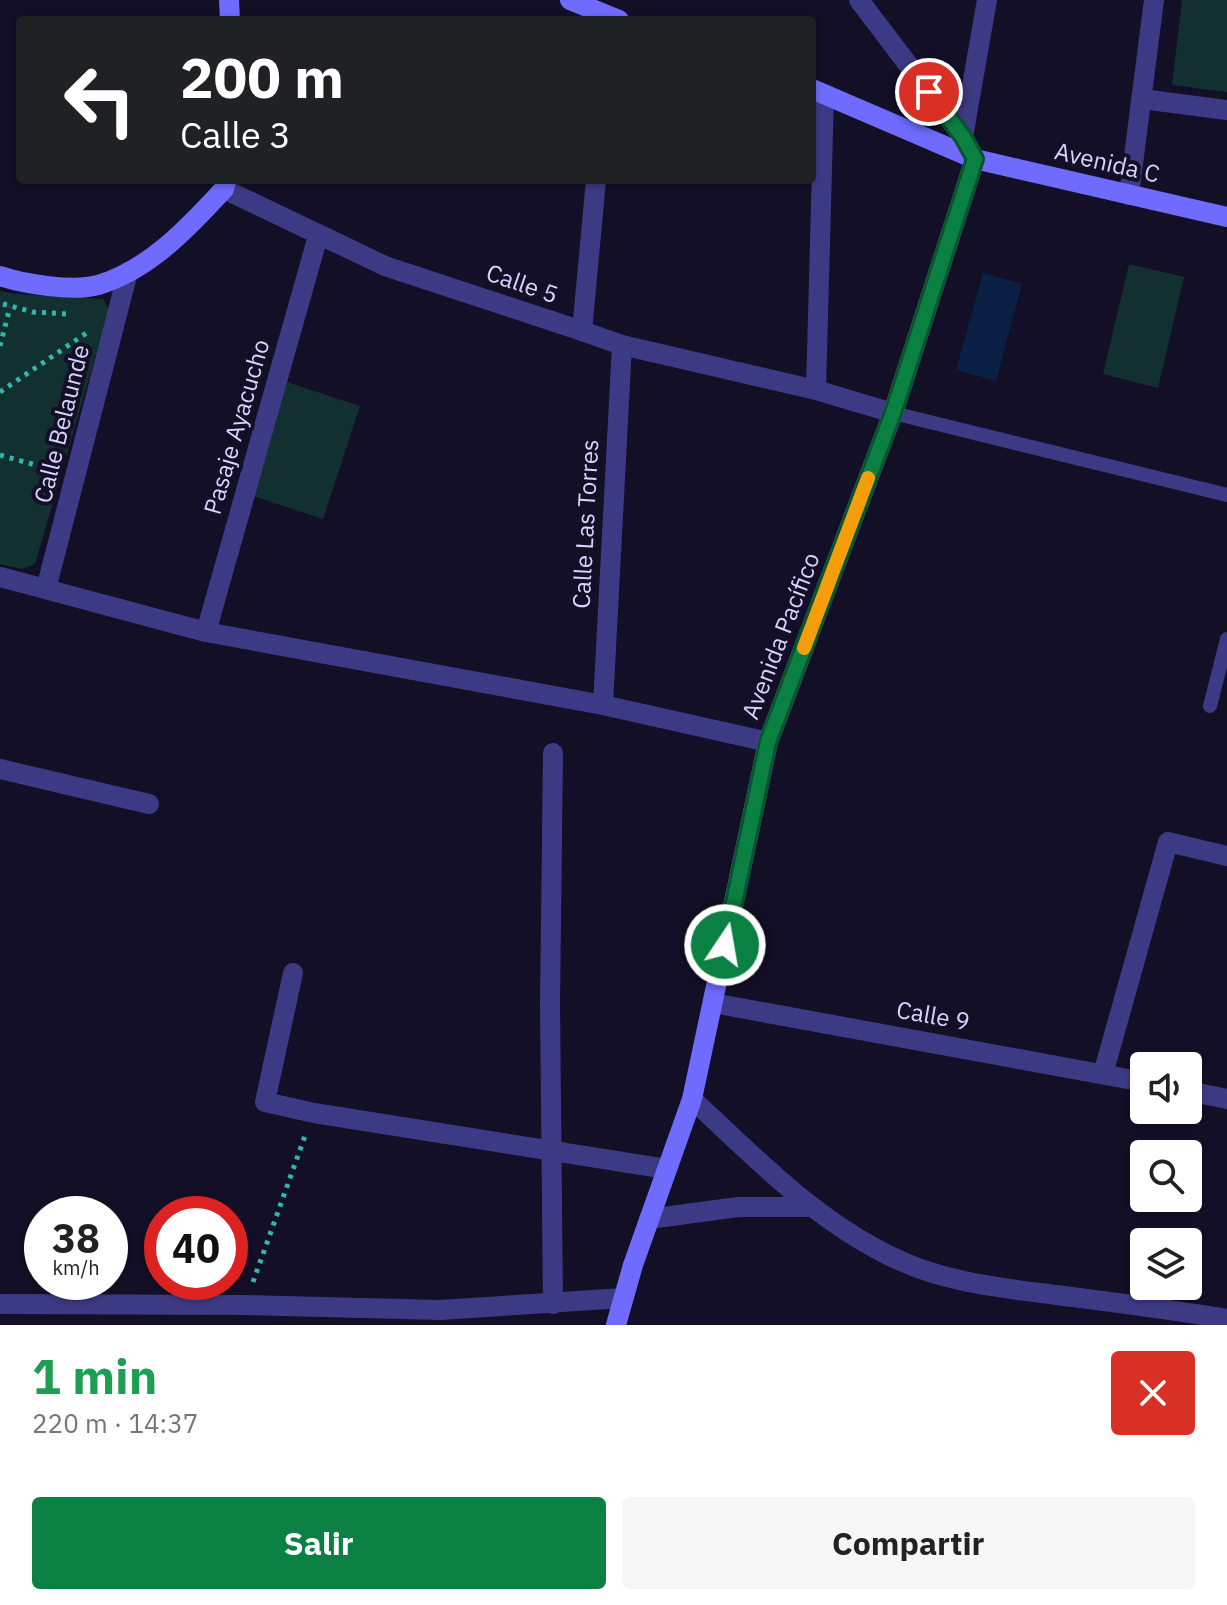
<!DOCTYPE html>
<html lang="es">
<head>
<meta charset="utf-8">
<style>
  body { margin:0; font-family:"IBM Plex Sans",sans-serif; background:#f6f6f6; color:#222; height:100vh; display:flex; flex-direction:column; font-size:30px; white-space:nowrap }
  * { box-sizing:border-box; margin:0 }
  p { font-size:26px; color:#767676 }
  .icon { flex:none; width:44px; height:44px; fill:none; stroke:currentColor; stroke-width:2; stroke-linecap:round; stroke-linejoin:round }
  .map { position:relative; height:1325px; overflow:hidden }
  .side { display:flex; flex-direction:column; background:#fff; flex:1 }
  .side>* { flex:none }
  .banner { position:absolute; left:16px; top:16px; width:800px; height:168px; border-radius:8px; box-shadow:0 2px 6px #0004; background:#202124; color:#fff; overflow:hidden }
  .fabs { position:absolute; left:1130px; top:1052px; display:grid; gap:16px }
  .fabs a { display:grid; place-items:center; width:72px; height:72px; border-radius:8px; background:#fff; box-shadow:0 2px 6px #0004; font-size:40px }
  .speed { position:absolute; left:24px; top:1196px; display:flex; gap:16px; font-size:40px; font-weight:700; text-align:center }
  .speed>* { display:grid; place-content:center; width:104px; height:104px; border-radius:50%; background:#fff; box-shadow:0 2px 6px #0004; line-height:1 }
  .speed small { font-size:20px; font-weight:400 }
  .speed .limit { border:12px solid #d22; background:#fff; color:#111 }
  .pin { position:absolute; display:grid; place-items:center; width:68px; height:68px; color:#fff; margin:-34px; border:4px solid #fff; border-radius:50%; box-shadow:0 2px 8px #0007 }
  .me { position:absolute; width:88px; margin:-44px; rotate:12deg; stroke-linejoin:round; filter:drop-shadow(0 0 6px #0008) }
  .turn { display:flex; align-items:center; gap:28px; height:168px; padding:0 32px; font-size:36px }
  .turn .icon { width:104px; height:104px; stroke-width:2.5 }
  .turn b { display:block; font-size:56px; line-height:68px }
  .round { display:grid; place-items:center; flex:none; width:84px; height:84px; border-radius:8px; background:#f6f6f6 }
  .overview { display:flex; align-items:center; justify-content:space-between; height:136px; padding:0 32px }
  h1 { font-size:48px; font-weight:700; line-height:60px; color:#1e9e55 }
  .button { display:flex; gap:16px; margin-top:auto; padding:16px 32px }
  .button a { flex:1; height:92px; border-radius:8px; background:#0b8043; color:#fff; font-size:32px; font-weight:700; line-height:92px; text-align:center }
  .button a+a { background:#f6f6f6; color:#222 }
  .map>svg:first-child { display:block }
</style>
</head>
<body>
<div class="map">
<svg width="1227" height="1325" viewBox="0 0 1227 1325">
  <rect width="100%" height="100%" fill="#130f26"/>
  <!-- green -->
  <g fill="#12302f">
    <polygon points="1182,0 1227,0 1227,92 1172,85"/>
    <polygon points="1129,264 1184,277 1158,388 1103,374"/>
    <polygon points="0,291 15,294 103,299 109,310 35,564 22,569 0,564"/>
    <polygon points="287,382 360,406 323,519 250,495"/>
  </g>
  <!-- water -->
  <polygon fill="#0a1f44" points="983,273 1022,284 996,381 956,370"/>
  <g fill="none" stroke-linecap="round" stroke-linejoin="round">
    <!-- path -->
    <g stroke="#2fb8b0" stroke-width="5" stroke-dasharray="4 6" stroke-linecap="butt">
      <polyline points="3,304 33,312 67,314"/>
      <polyline points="0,346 10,307"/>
      <polyline points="0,392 88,332"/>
      <polyline points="0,455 53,470"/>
      <polyline points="253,1282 306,1133"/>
    </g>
    <!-- lane -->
    <g stroke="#3d3a85" stroke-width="14">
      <polyline points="893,413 1227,495"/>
      <polyline points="1210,706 1227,639"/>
    </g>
    <!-- street -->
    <g stroke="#3d3a85" stroke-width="20">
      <polyline points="859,0 963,137 975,159"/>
      <polyline points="1142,99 1227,110"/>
      <polyline points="963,137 987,0"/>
      <polyline points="224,189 385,266 582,331 622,345 816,390 893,413"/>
      <polyline points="1129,195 1154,0"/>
      <polyline points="582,331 596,180"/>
      <polyline points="816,390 824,94"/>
      <polyline points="0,577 206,632 603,705 768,742"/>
      <polyline points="46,589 128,272"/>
      <polyline points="206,632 318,236"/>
      <polyline points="603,705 622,345"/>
      <polyline points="0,769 149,804"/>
      <polyline points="293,973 265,1102 314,1113 667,1169"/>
      <polyline points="713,1003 1144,1082"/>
      <polyline points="1103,1074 1168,842 1227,856"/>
      <polyline points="1188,1091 1227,1099"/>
      <path d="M 692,1099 C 753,1156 811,1216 886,1254 C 941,1283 1003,1288 1064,1296 C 1118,1303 1173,1310 1227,1319"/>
      <polyline points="649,1219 738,1207 811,1207"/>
      <polyline points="0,1304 245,1305 440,1310 623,1298"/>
      <polyline points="553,1304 550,1004 553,753"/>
    </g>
    <!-- secondary -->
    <g stroke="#6f6bff" stroke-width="20">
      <polyline points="229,0 230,20"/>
      <polyline points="570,0 619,20"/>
      <polyline points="812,89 975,159 1227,217"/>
      <path d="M 0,276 C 24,284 73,292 98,285 C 149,270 189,227 224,189 L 226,180"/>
      <polyline points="616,1325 633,1265 692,1099 768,742 893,413 975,159"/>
    </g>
  </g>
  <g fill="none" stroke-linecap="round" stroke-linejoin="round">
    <!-- route casing -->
    <g stroke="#07532c" stroke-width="20">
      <polyline id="route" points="725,945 768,742 893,413 975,159 963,137 929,92"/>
    </g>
    <!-- route -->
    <use href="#route" stroke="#0b8043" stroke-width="14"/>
    <!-- slow -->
    <polyline stroke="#f59e0b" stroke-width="14" points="804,648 868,478"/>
  </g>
  <g text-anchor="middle" stroke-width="8" stroke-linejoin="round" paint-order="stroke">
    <!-- street labels -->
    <g font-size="24" fill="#d9d4ff" stroke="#130f26">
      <text transform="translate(1107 163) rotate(13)" y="8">Avenida C</text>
      <text transform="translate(522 284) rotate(19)" y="8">Calle 5</text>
      <text transform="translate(62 424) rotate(-76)" y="8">Calle Belaunde</text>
      <text transform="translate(237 427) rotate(-74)" y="8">Pasaje Ayacucho</text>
      <text transform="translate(586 524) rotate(-87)" y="8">Calle Las Torres</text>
      <text transform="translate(781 636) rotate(-69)" y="8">Avenida Pacífico</text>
      <text transform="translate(933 1016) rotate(10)" y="8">Calle 9</text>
    </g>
  </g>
</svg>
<div class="fabs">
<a><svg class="icon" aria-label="sound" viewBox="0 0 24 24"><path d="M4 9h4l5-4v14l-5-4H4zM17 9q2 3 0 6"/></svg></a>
<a><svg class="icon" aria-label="search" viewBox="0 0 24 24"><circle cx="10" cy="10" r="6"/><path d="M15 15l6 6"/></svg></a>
<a><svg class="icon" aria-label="layers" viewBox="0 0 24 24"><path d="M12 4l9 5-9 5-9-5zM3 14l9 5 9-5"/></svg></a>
</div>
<div class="speed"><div>38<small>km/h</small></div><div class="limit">40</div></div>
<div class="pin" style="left:929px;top:92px;background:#d93025"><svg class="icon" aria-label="arrive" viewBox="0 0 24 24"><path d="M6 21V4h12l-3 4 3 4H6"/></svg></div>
<svg class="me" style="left:725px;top:945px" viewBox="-20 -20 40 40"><circle r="17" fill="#0b8043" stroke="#fff" stroke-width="3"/><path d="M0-11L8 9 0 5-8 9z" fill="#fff"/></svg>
<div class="banner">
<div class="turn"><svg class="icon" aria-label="left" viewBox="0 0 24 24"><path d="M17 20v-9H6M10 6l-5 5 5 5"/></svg><div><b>200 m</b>Calle 3</div></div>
</div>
</div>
<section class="side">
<div class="overview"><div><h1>1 min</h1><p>220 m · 14:37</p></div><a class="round" style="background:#d93025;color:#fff"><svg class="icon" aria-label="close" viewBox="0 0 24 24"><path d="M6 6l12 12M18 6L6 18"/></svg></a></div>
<div class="button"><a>Salir</a><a>Compartir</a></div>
</section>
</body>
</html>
